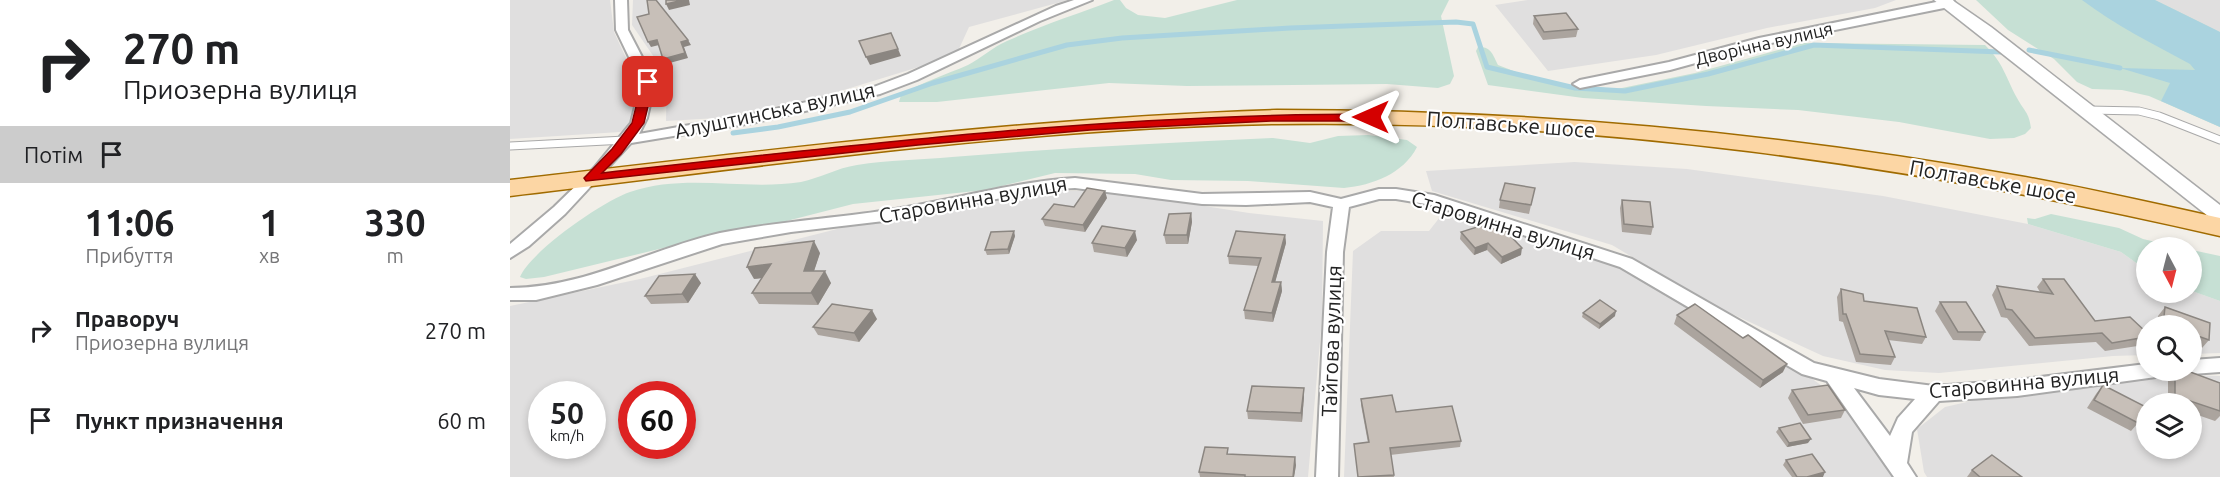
<!DOCTYPE html>
<html lang="uk">
<head>
<meta charset="utf-8">
<style>
  body { margin:0; font-family:Ubuntu,sans-serif; background:#f2f2f2; color:#202124; height:100vh; display:flex; flex-direction:column; font-size:22px; white-space:nowrap }
  * { box-sizing:border-box; margin:0 }
  p { font-size:20px; color:#757577 }
  .icon { flex:none; width:33px; height:33px; fill:none; stroke:currentColor; stroke-width:2; stroke-linecap:round; stroke-linejoin:round }
  .map { position:relative; flex:1; overflow:hidden }
  .sheet { display:flex; flex-direction:column; background:#fff; width:510px }
  .sheet>* { flex:none }
  .banner { background:#fff; color:#202124; overflow:hidden }
  .needle { width:39px; rotate:173deg }
  .tools { position:absolute; left:1626px; top:237px; display:grid; gap:12px }
  .tools a { display:grid; place-items:center; width:66px; height:66px; border-radius:50%; background:#fff; box-shadow:0 3px 9px #0003; font-size:30px }
  .speed { position:absolute; left:18px; top:381px; display:flex; gap:12px; font-size:30px; font-weight:700; text-align:center }
  .speed>* { display:grid; place-content:center; width:78px; height:78px; border-radius:50%; background:#fff; box-shadow:0 3px 9px #0003; line-height:1 }
  .speed small { font-size:15px; font-weight:400 }
  .speed .limit { border:9px solid #d22; background:#fff; color:#111 }
  .pin { position:absolute; display:grid; place-items:center; width:51px; height:51px; color:#fff; margin:-26px; border-radius:12px; box-shadow:0 3px 9px #0006 }
  .me { position:absolute; width:66px; margin:-33px; rotate:270deg; stroke-linejoin:round; filter:drop-shadow(0 0 4px #0008) }
  .turn { display:flex; align-items:center; gap:21px; height:126px; padding:0 24px; font-size:27px }
  .turn .icon { width:78px; height:78px; stroke-width:2.5 }
  .turn b { display:block; font-size:42px; line-height:51px }
  .then { display:flex; align-items:center; height:57px; padding:0 24px; background:#0003; gap:12px; font-size:22px }
  .eta { display:flex; justify-content:space-evenly; align-items:center; height:102px; text-align:center }
  .eta b { font-size:36px; font-weight:600; line-height:42px }
  ul { padding:0; list-style:none }
  li { display:flex; align-items:center; gap:18px; height:90px; padding:0 24px }
  li div { flex:1 }
  li b { display:block; font-size:22px }
  li em { font-style:normal }
  main { display:flex; flex:1; min-height:0 }
  .map>svg:first-child { display:block }
</style>
</head>
<body>
<main>
<section class="sheet">
<div class="banner">
<div class="turn"><svg class="icon" aria-label="right" viewBox="0 0 24 24"><path d="M7 20v-9h11M14 6l5 5-5 5"/></svg><div><b>270 m</b>Приозерна вулиця</div></div>
<div class="then">Потім<svg class="icon" aria-label="arrive" viewBox="0 0 24 24"><path d="M6 21V4h12l-3 4 3 4H6"/></svg></div>
</div>
<div class="eta">
<div><b>11:06</b><p>Прибуття</p></div>
<div><b>1</b><p>хв</p></div>
<div><b>330</b><p>m</p></div>
</div>
<ul>
<li><svg class="icon" aria-label="right" viewBox="0 0 24 24"><path d="M7 20v-9h11M14 6l5 5-5 5"/></svg><div><b>Праворуч</b><p>Приозерна вулиця</p></div><em>270 m</em></li>
<li><svg class="icon" aria-label="arrive" viewBox="0 0 24 24"><path d="M6 21V4h12l-3 4 3 4H6"/></svg><div><b>Пункт призначення</b></div><em>60 m</em></li>
</ul>
</section>
<div class="map">
<svg width="1710" height="477" viewBox="0 0 1710 477">
  <rect width="100%" height="100%" fill="#f2efe9"/>
  <!-- residential -->
  <g fill="#e0dfdf" fill-rule="evenodd">
    <polygon points="0,0 100,0 104,32 128,84 123,122 110,132 0,139"/>
    <polygon points="123,0 558,0 459,27 448,51 412,66 311,97 208,118 156,121 157,76 122,25"/>
    <polygon points="1018,0 1386,0 1365,8 1257,28 1146,55 1038,71 985,5"/>
    <polygon points="1645,0 1710,0 1710,32 1701,29"/>
    <polygon points="1065,162 1177,169 1373,196 1518,224 1611,252 1636,270 1636,292 1682,291 1710,301 1710,353 1682,354 1682,326 1636,326 1636,355 1603,356 1429,373 1375,370 1313,356 1205,306 1102,245 922,191 916,171"/>
    <path d="M 529,191 L 598,191 L 739,213 L 813,221 L 812,319 L 798,477 L 0,477 L 0,306 L 130,279 L 343,225 ZM 32,394 L 82,394 L 82,446 L 32,446 ZM 122,394 L 172,394 L 172,446 L 122,446 Z"/>
    <polygon points="951,215 1067,248 1121,270 1264,351 1334,402 1383,477 834,477 843,251 871,231 919,231 930,217"/>
    <path d="M 1636,374 L 1710,376 L 1710,477 L 1417,477 L 1414,472 L 1407,429 L 1435,407 L 1492,394 ZM 1636,404 L 1682,404 L 1682,448 L 1636,448 Z"/>
  </g>
  <!-- wetland -->
  <g fill="#c6e0d4">
    <path d="M 604,0 L 610,0 L 616,8 L 628,15 L 655,18 L 727,0 L 939,0 L 931,16 L 944,76 L 940,84 L 928,88 L 877,84 L 677,86 L 599,83 L 427,102 L 389,102 L 391,95 C 412,82 435,75 458,65 C 471,58 483,47 497,41 C 532,25 568,14 604,0 Z"/>
    <polygon points="1466,0 1645,0 1710,32 1710,127 1639,96 1612,90 1582,89 1567,82 1544,59 1498,30"/>
    <path d="M 1294,43 L 1475,45 C 1494,64 1495,76 1507,98 C 1514,111 1519,112 1521,128 L 1515,134 L 1504,138 L 1480,139 L 1389,122 L 1288,110 L 1196,106 L 1073,98 L 978,85 L 966,51 L 968,47 C 981,46 983,55 988,65 L 1014,75 L 1059,85 L 1107,89 L 1185,73 Z"/>
    <path d="M 858,135 L 897,140 L 907,147 C 893,174 863,185 834,188 L 738,181 L 661,180 L 625,174 L 545,173 L 475,190 L 343,204 L 261,225 L 178,242 L 34,277 L 16,279 L 10,277 C 21,251 93,201 120,192 C 176,173 234,191 291,182 C 310,178 327,168 347,165 C 378,160 411,160 442,157 C 549,148 656,143 763,138 L 800,143 L 828,136 Z"/>
    <polygon points="1541,214 1609,228 1633,239 1667,247 1636,248 1636,270 1611,252 1518,224 1517,218 1525,219"/>
    <polygon points="1682,250 1710,256 1710,301 1682,291"/>
  </g>
  <!-- water -->
  <path fill="#aad3df" d="M 1572,0 L 1645,0 L 1710,32 L 1710,127 L 1651,101 L 1660,83 L 1610,68 L 1685,70 L 1680,64 C 1643,44 1605,25 1572,0 Z"/>
  <g fill="none" stroke-linecap="round" stroke-linejoin="round">
    <!-- stream -->
    <g stroke="#aad3df" stroke-width="5">
      <polyline points="1519,50 1610,68"/>
      <polyline points="223,133 268,127 340,112 423,83 557,45 612,38 780,28 946,22 963,24 977,67 1065,88 1115,91 1198,74 1304,45 1491,52"/>
    </g>
    <!-- service casing -->
    <g stroke="#a9a9a9" stroke-width="9">
      <g id="service">
        <polyline points="1578,110 1629,111 1649,116 1710,140"/>
        <polyline points="0,146 115,140"/>
      </g>
    </g>
    <!-- minor casing -->
    <g stroke="#a9a9a9" stroke-width="4">
      <g id="minor">
        <polygon points="105,0 117,0 118,30 145,82 137,118 129,134 242,114 361,88 398,74 546,6 564,0 582,0 530,21 407,80 370,94 242,123 121,143 55,214 19,246 0,258 0,244 44,207 84,168 121,123 131,82 106,30"/>
        <polygon points="1436,0 1443,0 1445,3 1439,7 1251,45 1160,70 1070,88 1063,84 1070,80 1159,62 1249,38"/>
        <path d="M 565,178 L 692,194 L 800,192 L 831,199 L 869,189 L 886,189 L 924,195 L 1122,259 L 1304,363 L 1369,379 L 1424,386 L 1507,380 L 1636,364 L 1636,370 L 1655,370 L 1653,375 L 1646,377 L 1507,396 L 1429,401 L 1402,432 L 1397,463 L 1406,477 L 1384,477 L 1317,381 L 1292,374 L 1110,267 L 922,205 L 886,199 L 869,199 L 839,207 L 833,252 L 828,477 L 806,477 L 817,252 L 823,207 L 800,202 L 736,205 L 692,204 L 565,188 L 532,190 L 374,221 L 281,232 L 212,244 L 87,285 L 26,300 L 0,300 L 0,288 C 74,288 140,249 210,233 C 264,222 318,219 372,211 C 437,202 500,182 565,178 ZM 1344,388 L 1369,395 L 1405,399 L 1388,418 L 1380,436 Z"/>
        <polygon points="1710,358 1710,372 1682,374 1674,370 1682,370 1682,360"/>
      </g>
    </g>
    <!-- tertiary casing -->
    <g stroke="#a9a9a9" stroke-width="3">
      <polygon id="tertiary" points="1424,0 1442,0 1481,27 1710,205 1710,222 1703,220"/>
    </g>
    <!-- primary casing -->
    <g stroke="#a06b00" stroke-width="3">
      <path id="primary" d="M 767,110 C 1016,110 1264,132 1509,176 C 1576,188 1643,203 1710,218 L 1710,236 C 1401,165 1085,119 767,124 C 510,128 255,166 0,196 L 0,180 C 255,151 510,118 767,110 Z"/>
    </g>
    <!-- service -->
    <use href="#service" stroke="#fff" stroke-width="7"/>
    <!-- minor -->
    <use href="#minor" fill="#fff" fill-rule="evenodd"/>
    <!-- tertiary -->
    <use href="#tertiary" fill="#fff" fill-rule="evenodd"/>
    <!-- primary -->
    <use href="#primary" fill="#fcd6a4" fill-rule="evenodd"/>
  </g>
  <!-- wall -->
  <g fill="#aba49e">
    <polygon points="1024,16 1068,29 1066,37 1033,40 1023,24"/>
    <polygon points="1025,188 1019,214 989,208 990,200"/>
    <polygon points="597,198 575,232 535,226 532,219 564,207"/>
    <polygon points="1112,200 1143,227 1141,235 1112,232 1110,208"/>
    <polygon points="681,213 682,222 678,244 656,244 654,235"/>
    <polygon points="951,232 1011,255 991,264 977,250 964,255 950,239"/>
    <polygon points="775,235 776,243 765,282 771,282 772,291 763,322 735,319 734,310 748,266 719,264 718,256"/>
    <polygon points="505,236 499,254 477,255 475,250"/>
    <polygon points="627,240 617,257 584,252 582,243"/>
    <polygon points="310,253 304,271 321,283 308,305 249,304 242,293 252,278 244,279"/>
    <polygon points="1533,279 1585,321 1636,332 1636,342 1634,345 1595,351 1586,342 1519,346 1497,318 1491,317 1482,295 1487,286 1530,292 1527,287"/>
    <polygon points="191,283 178,303 141,304 135,296"/>
    <polygon points="1331,289 1354,301 1416,337 1412,344 1378,340 1385,357 1381,365 1346,362 1333,322 1329,321 1327,297"/>
    <polygon points="1430,302 1475,332 1470,341 1443,340 1425,311"/>
    <polygon points="1655,307 1700,323 1699,340 1692,348 1682,345 1682,326 1647,326 1648,316"/>
    <polygon points="1073,313 1105,316 1089,329 1072,317"/>
    <polygon points="1167,315 1273,372 1250,388 1164,324"/>
    <polygon points="367,319 349,342 308,335 303,327"/>
    <polygon points="1662,370 1675,370 1710,383 1710,416 1705,421 1682,413 1682,404 1658,404 1658,376"/>
    <polygon points="1593,385 1628,423 1621,431 1577,408 1586,394"/>
    <polygon points="1282,390 1335,410 1331,418 1293,424 1278,398"/>
    <polygon points="794,396 792,422 738,419 737,411"/>
    <polygon points="851,399 886,412 951,441 950,447 880,455 884,477 848,477 844,444 858,443 851,405"/>
    <polygon points="1269,428 1298,443 1277,447 1266,432"/>
    <polygon points="719,454 786,465 784,477 690,477 689,472"/>
    <polygon points="1276,460 1313,477 1282,477 1273,465"/>
    <polygon points="1462,470 1512,477 1457,477"/>
  </g>
  <!-- shaded-wall -->
  <g fill="#8b8681">
    <polygon points="173,0 179,0 180,5 159,10 156,4"/>
    <polygon points="147,40 149,45 141,47 138,42"/>
    <polygon points="178,40 181,45 174,47 178,58 156,64 153,59 171,42"/>
    <polygon points="388,49 391,56 360,65 356,57"/>
    <polygon points="595,191 597,198 575,232 573,225"/>
    <polygon points="681,213 682,222 678,244 677,235"/>
    <polygon points="504,231 505,236 499,254 498,249"/>
    <polygon points="625,231 627,240 617,257 615,248"/>
    <polygon points="775,235 776,243 763,290 762,282"/>
    <polygon points="304,241 310,253 300,283 294,271"/>
    <polygon points="978,243 977,250 964,255 965,248"/>
    <polygon points="1012,248 1011,255 991,264 992,257"/>
    <polygon points="261,264 268,276 244,279 237,267"/>
    <polygon points="315,271 321,283 308,305 301,293"/>
    <polygon points="185,274 191,283 178,303 172,294"/>
    <polygon points="771,282 772,291 763,322 762,313"/>
    <polygon points="362,310 367,319 349,342 344,333"/>
    <polygon points="1106,311 1105,316 1089,329 1090,324"/>
    <polygon points="1277,364 1273,372 1250,388 1253,380"/>
    <polygon points="794,388 794,396 792,422 791,413"/>
    <polygon points="1301,439 1298,443 1277,447 1279,443"/>
    <polygon points="785,457 786,465 784,477 783,477"/>
    <polygon points="1315,472 1313,477 1297,477"/>
  </g>
  <!-- building -->
  <g fill="#c7bfb8" stroke="#8b8681" stroke-width="1.5">
    <polygon points="137,0 146,0 178,40 171,42 175,53 153,59 147,40 138,42 127,17 139,14"/>
    <polygon points="156,0 173,0 156,4"/>
    <polygon points="1056,13 1068,29 1034,32 1024,16"/>
    <polygon points="381,33 388,49 356,57 349,41"/>
    <polygon points="995,183 1025,188 1021,205 990,200"/>
    <polygon points="577,188 595,191 573,225 532,219 544,204 564,207"/>
    <polygon points="1112,200 1140,202 1143,227 1114,224"/>
    <polygon points="681,213 677,235 654,235 659,214"/>
    <polygon points="986,221 1012,248 992,257 978,243 965,248 951,232"/>
    <polygon points="592,226 625,231 615,248 582,243"/>
    <polygon points="504,231 498,249 475,250 481,232"/>
    <polygon points="726,231 775,235 762,282 771,282 762,313 734,310 751,258 718,256"/>
    <polygon points="304,241 294,271 315,271 301,293 242,293 261,264 237,267 245,248"/>
    <polygon points="185,274 172,294 135,296 149,276"/>
    <polygon points="1533,279 1554,279 1585,321 1620,317 1636,332 1636,337 1602,343 1592,333 1525,338 1502,310 1496,309 1487,286 1543,294"/>
    <polygon points="1331,289 1353,294 1354,301 1407,308 1416,337 1375,331 1385,357 1350,354 1336,314 1333,314"/>
    <polygon points="1090,300 1106,311 1090,324 1073,313"/>
    <polygon points="1430,302 1456,302 1475,332 1448,332"/>
    <polygon points="322,304 362,310 344,333 303,327"/>
    <polygon points="1185,304 1233,338 1238,335 1277,364 1253,380 1167,315"/>
    <polygon points="1655,307 1700,323 1699,340 1682,334 1682,326 1653,326"/>
    <polygon points="1665,370 1675,370 1710,383 1710,411 1665,396"/>
    <polygon points="1318,385 1335,410 1298,415 1282,390"/>
    <polygon points="1593,385 1636,407 1628,423 1584,400"/>
    <polygon points="742,386 794,388 791,413 737,411"/>
    <polygon points="882,395 886,412 942,406 951,441 880,448 884,475 848,477 844,444 859,442 851,399"/>
    <polygon points="1290,423 1301,439 1279,443 1269,428"/>
    <polygon points="695,447 718,448 717,454 785,457 783,477 735,477 735,475 689,472"/>
    <polygon points="1302,454 1315,472 1297,477 1287,477 1276,460"/>
    <polygon points="1482,455 1512,477 1470,477 1462,470"/>
  </g>
  <!-- route -->
  <path fill="#d40000" stroke="#8a0000" stroke-width="1.5" d="M 138,78 L 144,82 L 134,123 L 111,154 L 92,173 C 349,144 602,114 861,114 L 867,117 L 861,121 L 761,121 L 580,130 L 408,145 L 76,181 L 74,178 L 76,176 L 102,149 L 122,123 L 132,82 Z"/>
  <g text-anchor="middle" stroke-width="4.5" stroke-linejoin="round" paint-order="stroke">
    <!-- far-street labels -->
    <g font-size="18" fill="#222" stroke="#fff">
      <text transform="translate(1254 44) rotate(-13)" y="6">Дворічна вулиця</text>
    </g>
    <!-- street labels -->
    <g font-size="21" fill="#222" stroke="#fff">
      <text transform="translate(265 111) rotate(-12)" y="7">Алуштинська вулиця</text>
      <text transform="translate(1001 125) rotate(4)" y="7">Полтавське шосе</text>
      <text transform="translate(1483 182) rotate(10)" y="7">Полтавське шосе</text>
      <text transform="translate(463 200) rotate(-10)" y="7">Старовинна вулиця</text>
      <text transform="translate(993 226) rotate(17)" y="7">Старовинна вулиця</text>
      <text transform="translate(822 341) rotate(-88)" y="7">Тайгова вулиця</text>
      <text transform="translate(1514 383) rotate(-5)" y="7">Старовинна вулиця</text>
    </g>
  </g>
</svg>
<div class="tools">
<a><svg class="needle" viewBox="-14 -14 28 28"><path d="M0-13l5 13h-10z" fill="#e53935"/><path d="M0 13l5-13h-10z" fill="#757577"/></svg></a>
<a><svg class="icon" aria-label="search" viewBox="0 0 24 24"><circle cx="10" cy="10" r="6"/><path d="M15 15l6 6"/></svg></a>
<a><svg class="icon" aria-label="layers" viewBox="0 0 24 24"><path d="M12 4l9 5-9 5-9-5zM3 14l9 5 9-5"/></svg></a>
</div>
<div class="speed"><div>50<small>km/h</small></div><div class="limit">60</div></div>
<div class="pin" style="left:138px;top:82px;background:#d93025"><svg class="icon" aria-label="arrive" viewBox="0 0 24 24"><path d="M6 21V4h12l-3 4 3 4H6"/></svg></div>
<svg class="me" style="left:861px;top:117px" viewBox="-20 -20 40 40"><path d="M0-17L14 15 0 8-14 15z" fill="#d40000" stroke="#fff" stroke-width="4"/></svg>
</div>
</main>
</body>
</html>
